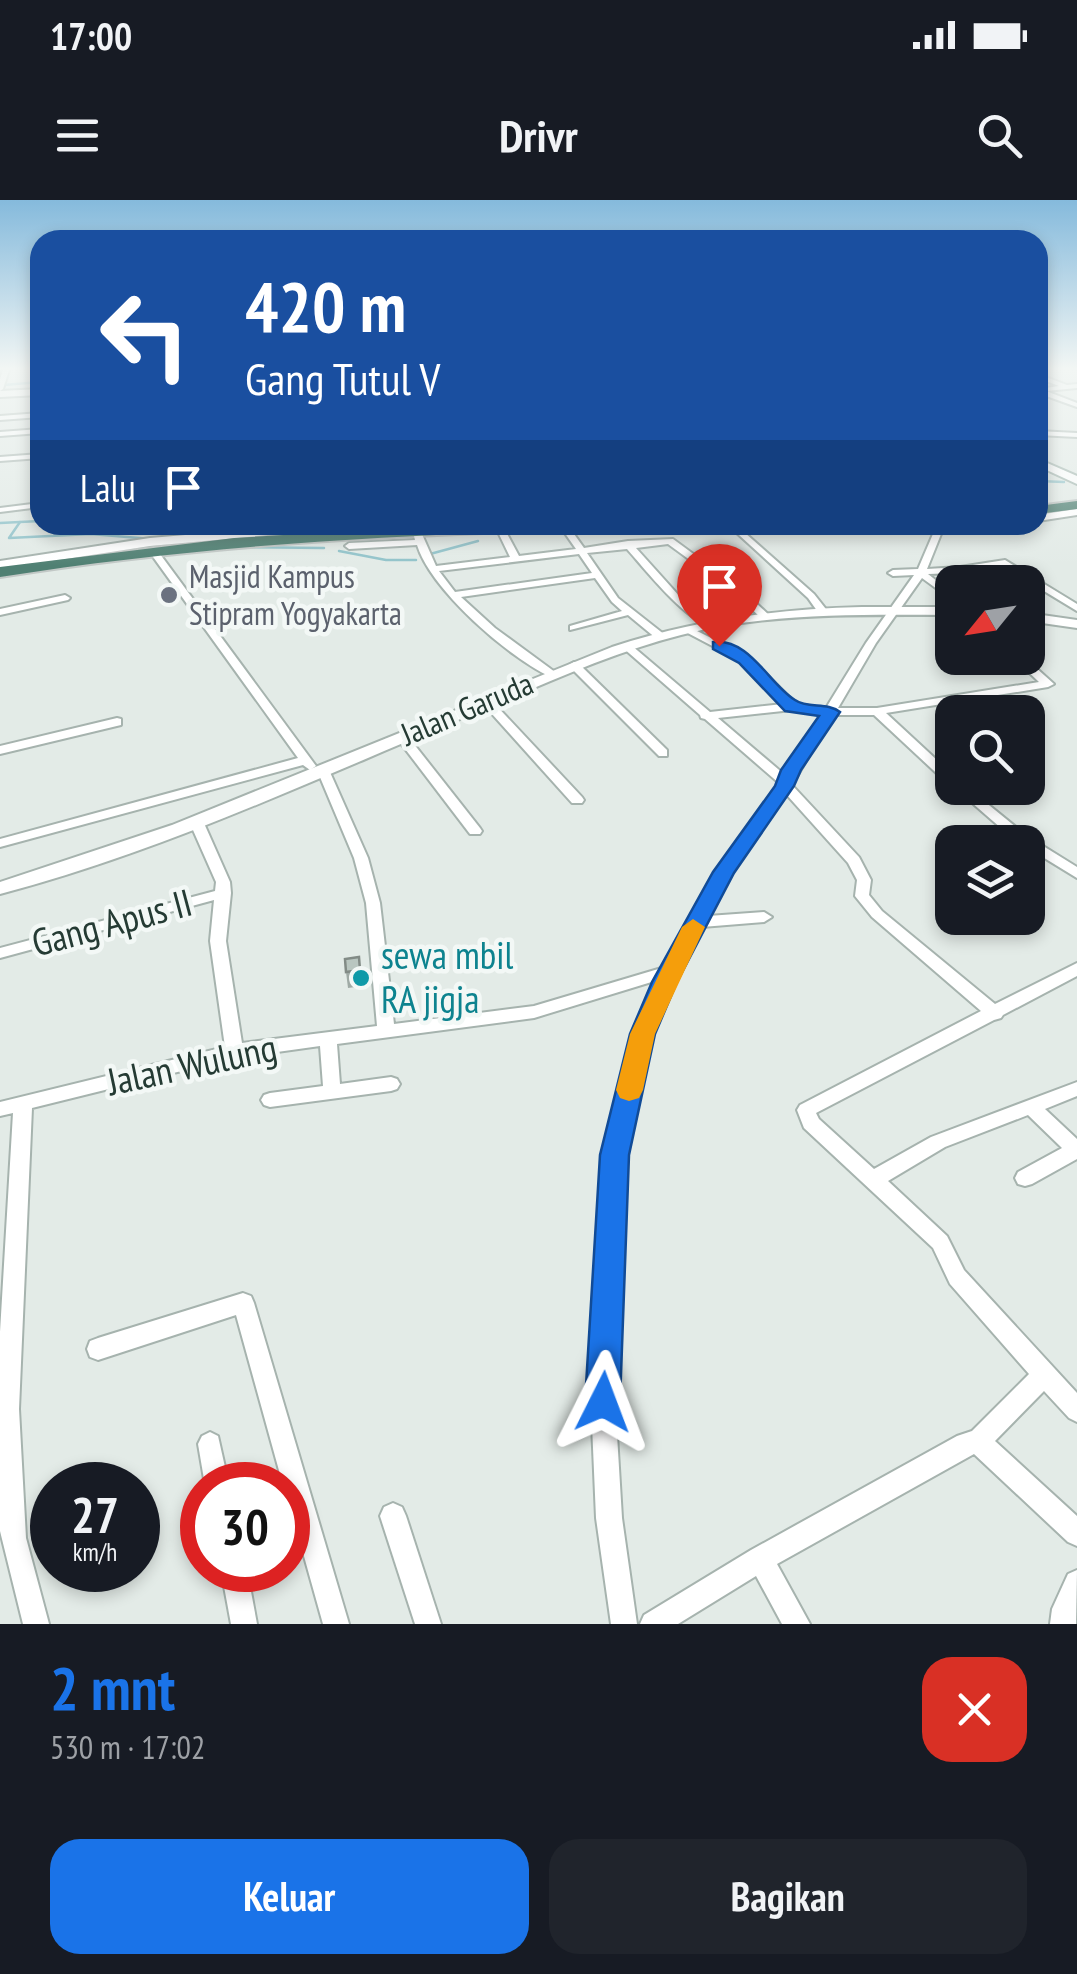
<!DOCTYPE html>
<html lang="id">
<head>
<meta charset="utf-8">
<style>
  body { margin:0; font-family:"PT Sans Narrow",sans-serif; background:#20242c; color:#f1f3f6; height:100vh; display:flex; flex-direction:column; font-size:38px; white-space:nowrap }
  * { box-sizing:border-box; margin:0 }
  p { font-size:32px; color:#9ea1a6 }
  .icon { flex:none; width:55px; height:55px; fill:none; stroke:currentColor; stroke-width:2; stroke-linecap:round; stroke-linejoin:round }
  .map { position:relative; height:1424px; overflow:hidden }
  .details { display:flex; flex-direction:column; background:#171b24; flex:1 }
  .details>* { flex:none }
  .guide { position:absolute; left:30px; top:30px; width:1018px; height:305px; border-radius:30px; box-shadow:0 5px 15px #0003; background:#1a4fa0; color:#fff; overflow:hidden }
  .needle { width:65px; rotate:240deg }
  .fabs { position:absolute; left:935px; top:365px; display:grid; gap:20px }
  .fabs a { display:grid; place-items:center; width:110px; height:110px; border-radius:20px; background:#171b24; box-shadow:0 5px 15px #0003; font-size:50px }
  .speed { position:absolute; left:30px; top:1262px; display:flex; gap:20px; font-size:50px; font-weight:700; text-align:center }
  .speed>* { display:grid; place-content:center; width:130px; height:130px; border-radius:50%; background:#171b24; box-shadow:0 5px 15px #0003; line-height:1 }
  .speed small { font-size:25px; font-weight:400 }
  .speed .limit { border:15px solid #d22; background:#fff; color:#111 }
  .pin { position:absolute; display:grid; place-items:center; width:85px; height:85px; color:#fff; margin:-102px -42px; border-radius:50% 50% 50% 0; rotate:-45deg; box-shadow:0 0 10px #0007 }
  .pin .icon { rotate:45deg }
  .me { position:absolute; width:110px; margin:-55px; rotate:3deg; stroke-linejoin:round; filter:drop-shadow(0 0 8px #0008) }
  .turn { display:flex; align-items:center; gap:35px; height:210px; padding:0 50px; font-size:45px }
  .turn .icon { width:130px; height:130px; stroke-width:2.5 }
  .turn b { display:block; font-size:70px; line-height:85px }
  .then { display:flex; align-items:center; height:95px; padding:0 50px; background:#0003; gap:20px; font-size:38px }
  .round { display:grid; place-items:center; flex:none; width:105px; height:105px; border-radius:30px; background:#20242c }
  .overview { display:flex; align-items:center; justify-content:space-between; height:170px; padding:0 50px }
  h1 { font-size:60px; font-weight:700; line-height:75px; color:#1a73e8 }
  .primary-button { display:flex; gap:20px; margin-top:auto; padding:20px 50px }
  .primary-button a { flex:1; height:115px; border-radius:30px; background:#1a73e8; color:#fff; font-size:40px; font-weight:700; line-height:115px; text-align:center }
  .primary-button a+a { background:#20242c; color:#f1f3f6 }
  .status { display:flex; justify-content:space-between; align-items:center; height:70px; padding:0 50px; background:#171b24; direction:ltr }
  .status svg { height:28px; fill:currentColor }
  header { display:flex; justify-content:space-between; align-items:center; height:130px; padding:0 50px; background:#171b24; font-size:45px; font-weight:700 }
  .map>svg:first-child { display:block }
</style>
</head>
<body>
<div class="status"><b>17:00</b><svg viewBox="0 0 49 12"><path d="M0 12V9h3v3zM5 12V6h3v6zM10 12V3h3v9zM15 12V0h3v12zM26 1h20v11H26zM47 4h2v5h-2z"/></svg></div>
<header><svg class="icon" aria-label="menu" viewBox="0 0 24 24"><path d="M4 6h16M4 12h16M4 18h16"/></svg>Drivr<svg class="icon" aria-label="search" viewBox="0 0 24 24"><circle cx="10" cy="10" r="6"/><path d="M15 15l6 6"/></svg></header>
<div class="map">
<svg width="1077" height="1424" viewBox="0 0 1077 1424">
  <rect width="100%" height="100%" fill="#e3ebe7"/>
  <g fill="none" stroke-linecap="round" stroke-linejoin="round">
    <!-- stream -->
    <g stroke="#92c3ca" stroke-width="2.5">
      <polyline points="3,185 40,182"/>
      <polyline points="1038,281 1064,282"/>
      <polyline points="20,322 9,338 91,334 151,339"/>
      <polyline points="0,323 40,321"/>
      <polyline points="243,347 324,348"/>
      <polyline points="339,351 386,360 416,360"/>
      <polyline points="430,354 478,341"/>
    </g>
    <!-- minor casing -->
    <g stroke="#a6b3ae" stroke-width="4">
      <g id="minor">
        <polygon points="4,167 10,167 3,189 0,191 0,179"/>
        <polygon points="1038,174 1067,185 1077,184 1077,188 1046,191 1077,203 1077,207 1038,193 1039,189 1059,186 1038,178"/>
        <polygon points="40,213 40,217 0,220 0,216"/>
        <polygon points="40,229 40,233 0,236 0,232"/>
        <polygon points="1038,231 1077,233 1077,237 1038,235"/>
        <polygon points="40,254 40,258 0,261 0,257"/>
        <polygon points="40,303 40,307 0,312 0,308"/>
        <polygon points="728,325 736,325 814,394 829,413 828,415 820,415 808,398"/>
        <path d="M 928,325 L 936,325 L 941,334 L 927,369 L 960,367 L 1005,360 L 1077,404 L 1077,411 L 1001,365 L 960,373 L 928,374 L 952,393 L 952,400 L 922,378 L 876,443 L 838,508 L 877,508 L 1039,482 L 1014,458 L 1025,458 L 1054,484 L 1048,487 L 886,513 L 952,574 L 952,584 L 947,583 L 874,515 L 833,515 L 792,585 L 859,657 L 871,680 L 869,695 L 882,711 L 995,804 L 1077,763 L 1077,776 L 1003,815 L 1001,818 L 994,820 L 816,913 L 819,919 L 874,969 L 931,937 L 1077,882 L 1077,896 L 1045,909 L 1077,939 L 1077,959 L 1032,984 L 1025,986 L 1018,984 L 1015,978 L 1018,972 L 1062,948 L 1028,915 L 945,947 L 888,981 L 947,1036 L 964,1070 L 1077,1193 L 1077,1222 L 1069,1218 L 1044,1191 L 995,1241 L 1077,1316 L 1077,1346 L 1068,1342 L 974,1254 L 777,1364 L 810,1424 L 782,1424 L 756,1376 L 678,1424 L 640,1424 L 644,1415 L 751,1350 L 957,1236 L 972,1231 L 1029,1174 L 950,1084 L 933,1048 L 804,928 L 797,910 L 800,905 L 981,811 L 872,717 L 855,696 L 857,680 L 848,663 L 786,594 L 731,673 L 708,716 L 764,712 L 772,717 L 764,722 L 702,727 L 673,782 L 652,834 L 624,955 L 615,1201 L 622,1318 L 637,1424 L 611,1424 L 596,1318 L 591,1201 L 604,955 L 634,834 L 658,780 L 534,818 L 337,844 L 340,884 L 391,877 L 397,879 L 400,884 L 397,889 L 391,891 L 270,907 L 264,905 L 261,900 L 264,895 L 270,893 L 323,886 L 320,846 L 234,858 L 32,908 L 19,1209 L 26,1338 L 49,1424 L 23,1424 L 0,1331 L 0,1132 L 13,913 L 0,916 L 0,902 L 225,847 L 210,741 L 214,700 L 0,758 L 0,748 L 215,691 L 216,682 L 189,621 L 196,617 L 203,621 L 230,682 L 231,693 L 226,741 L 242,843 L 377,826 L 366,703 L 354,658 L 317,570 L 323,566 L 329,570 L 368,658 L 380,703 L 394,824 L 534,806 L 665,767 L 717,672 L 780,584 L 705,519 L 701,518 L 700,515 L 622,447 L 631,445 L 710,512 L 783,504 L 741,461 L 682,430 L 691,428 L 749,457 L 796,504 L 826,508 L 866,443 L 914,375 L 893,376 L 888,373 L 893,370 L 918,369 L 933,334 ZM 792,510 L 822,514 L 785,575 L 718,518 Z"/>
        <path d="M 566,326 L 569,327 L 584,348 L 628,341 L 673,339 L 741,389 L 770,416 L 761,418 L 735,393 L 668,344 L 636,348 L 681,398 L 713,422 L 713,426 C 688,424 645,369 627,349 L 587,353 L 618,398 L 665,435 L 665,439 L 657,439 L 628,415 L 570,430 L 570,426 L 622,411 L 612,402 L 595,378 L 461,397 L 495,428 L 555,472 L 557,474 L 551,477 C 509,458 431,390 417,345 L 349,349 L 345,346 L 349,343 L 415,340 L 413,332 L 417,329 L 421,332 L 436,366 L 510,357 L 497,330 L 501,327 L 505,330 L 519,356 L 576,349 L 562,329 ZM 579,354 L 592,373 L 455,392 L 439,371 Z"/>
        <polygon points="151,350 157,350 316,566 310,570 303,565 0,647 0,639 298,558 151,354"/>
        <polygon points="65,395 70,398 68,400 0,415 0,409"/>
        <polygon points="574,462 578,463 667,550 667,556 659,556 570,467 569,465"/>
        <polygon points="487,499 491,500 582,597 584,600 582,603 572,603 483,504 481,502"/>
        <polygon points="117,518 121,519 121,525 0,554 0,546"/>
        <polygon points="402,533 406,534 480,628 482,631 480,634 470,634 396,537"/>
        <polygon points="955,588 968,588 1027,636 1077,667 1077,678 1028,648 1028,642 1017,642"/>
        <polygon points="243,1093 251,1096 254,1103 349,1424 323,1424 288,1299 288,1285 283,1285 236,1115 98,1160 90,1157 87,1149 90,1141 98,1138"/>
        <polygon points="210,1232 218,1236 229,1285 205,1285 198,1244 202,1236"/>
        <polygon points="393,1303 402,1307 406,1316 441,1424 415,1424 380,1316 384,1307"/>
        <polygon points="221,1370 247,1370 257,1424 231,1424"/>
        <polygon points="1077,1370 1076,1424 1050,1424 1052,1409 1068,1374"/>
      </g>
    </g>
    <!-- tertiary casing -->
    <g stroke="#a6b3ae" stroke-width="4">
      <g id="tertiary">
        <polygon points="40,189 40,195 0,197 0,191"/>
        <polygon points="1077,309 1077,315 1038,321 1038,315"/>
        <polygon points="305,325 350,325 344,328 150,346 0,369 0,361 150,338"/>
        <polygon points="602,325 873,325 867,328 604,331 598,328"/>
        <path d="M 862,407 L 952,407 L 952,415 C 862,415 770,412 681,435 C 610,453 542,485 475,513 C 319,577 164,651 0,694 L 0,682 L 172,625 L 612,447 C 694,420 775,409 862,407 Z"/>
        <polygon points="1028,413 1077,420 1077,428 1028,421"/>
      </g>
    </g>
    <!-- secondary casing -->
    <g stroke="#a3b6af" stroke-width="4">
      <polygon id="secondary" points="1038,259 1077,276 1077,284 1038,266"/>
    </g>
    <!-- trunk casing -->
    <g stroke="#c2c8c6" stroke-width="4">
      <g id="trunk">
        <polygon points="1077,301 1077,309 1038,314 1038,306"/>
        <path d="M 449,325 L 632,325 L 625,329 C 415,333 207,344 0,377 L 0,367 L 234,338 Z"/>
        <polygon points="657,325 671,325 672,327 665,331"/>
      </g>
    </g>
    <!-- minor -->
    <use href="#minor" fill="#fff" fill-rule="evenodd"/>
    <!-- tertiary -->
    <use href="#tertiary" fill="#fff" fill-rule="evenodd"/>
    <!-- secondary -->
    <use href="#secondary" fill="#fff" fill-rule="evenodd"/>
    <!-- trunk -->
    <use href="#trunk" fill="#508073" fill-rule="evenodd"/>
  </g>
  <!-- wall -->
  <polygon fill="#9faaa5" points="359,757 363,786 348,788 346,772"/>
  <!-- building -->
  <polygon fill="#b9c6c0" stroke="#828b86" stroke-width="2.5" points="359,757 360,770 346,772 345,759"/>
  <!-- sky -->
  <linearGradient id="sky" x2="0" y2="1"><stop stop-color="#85badc"/><stop offset="0.46" stop-color="#f2f6f4"/><stop offset="1" stop-color="#f2f6f4" stop-opacity="0"/></linearGradient>
  <rect width="1077" height="366" fill="url(#sky)"/>
  <!-- route -->
  <path fill="#1a73e8" stroke="#114b97" stroke-width="2.5" d="M 713,442 C 750,438 768,483 795,500 C 808,509 827,502 840,512 L 801,570 L 794,586 L 734,673 L 677,782 L 655,834 L 629,955 L 620,1202 L 615,1214 L 603,1219 L 590,1214 L 585,1202 L 600,955 L 630,834 L 652,782 L 713,672 L 775,586 L 781,570 L 819,516 L 785,511 L 739,463 L 713,449 Z"/>
  <!-- slow -->
  <polygon fill="#f59e0b" points="693,719 705,727 655,834 643,890 639,898 629,901 620,898 616,890 630,834 682,727"/>
  <!-- markers -->
  <circle fill="#6b7280" stroke="#f3f8f6" stroke-width="4" cx="169" cy="395" r="10"/>
  <circle fill="#0f9aa8" stroke="#f3f8f6" stroke-width="4" cx="361" cy="778" r="10"/>
  <g text-anchor="middle" stroke-width="9" stroke-linejoin="round" paint-order="stroke">
    <!-- far-worship labels -->
    <g font-size="32" fill="#5b616d" stroke="#f3f8f6" text-anchor="start">
      <text x="189" y="388">Masjid Kampus<tspan x="189" dy="37">Stipram Yogyakarta</tspan></text>
    </g>
    <!-- far-street labels -->
    <g font-size="32" fill="#253b34" stroke="#f3f8f6">
      <text transform="translate(467 509) rotate(-23)" y="11">Jalan Garuda</text>
    </g>
    <!-- street labels -->
    <g font-size="38" fill="#253b34" stroke="#f3f8f6">
      <text transform="translate(112 723) rotate(-15)" y="13">Gang Apus II</text>
      <text transform="translate(192 865) rotate(-12)" y="13">Jalan Wulung</text>
    </g>
    <!-- culture labels -->
    <g font-size="38" fill="#0d838f" stroke="#f3f8f6" text-anchor="start">
      <text x="381" y="769">sewa mbil<tspan x="381" dy="44">RA jigja</tspan></text>
    </g>
  </g>
</svg>
<div class="fabs">
<a><svg class="needle" viewBox="-14 -14 28 28"><path d="M0-13l5 13h-10z" fill="#e53935"/><path d="M0 13l5-13h-10z" fill="#9ea1a6"/></svg></a>
<a><svg class="icon" aria-label="search" viewBox="0 0 24 24"><circle cx="10" cy="10" r="6"/><path d="M15 15l6 6"/></svg></a>
<a><svg class="icon" aria-label="layers" viewBox="0 0 24 24"><path d="M12 4l9 5-9 5-9-5zM3 14l9 5 9-5"/></svg></a>
</div>
<div class="speed"><div>27<small>km/h</small></div><div class="limit">30</div></div>
<div class="pin" style="left:719px;top:446px;background:#d93025"><svg class="icon" aria-label="arrive" viewBox="0 0 24 24"><path d="M6 21V4h12l-3 4 3 4H6"/></svg></div>
<svg class="me" style="left:603px;top:1202px" viewBox="-20 -20 40 40"><path d="M0-17L14 15 0 8-14 15z" fill="#1a73e8" stroke="#fff" stroke-width="4"/></svg>
<div class="guide">
<div class="turn"><svg class="icon" aria-label="left" viewBox="0 0 24 24"><path d="M17 20v-9H6M10 6l-5 5 5 5"/></svg><div><b>420 m</b>Gang Tutul V</div></div>
<div class="then">Lalu<svg class="icon" aria-label="arrive" viewBox="0 0 24 24"><path d="M6 21V4h12l-3 4 3 4H6"/></svg></div>
</div>
</div>
<section class="details">
<div class="overview"><div><h1>2 mnt</h1><p>530 m · 17:02</p></div><a class="round" style="background:#d93025;color:#fff"><svg class="icon" aria-label="close" viewBox="0 0 24 24"><path d="M6 6l12 12M18 6L6 18"/></svg></a></div>
<div class="primary-button"><a>Keluar</a><a>Bagikan</a></div>
</section>
</body>
</html>
